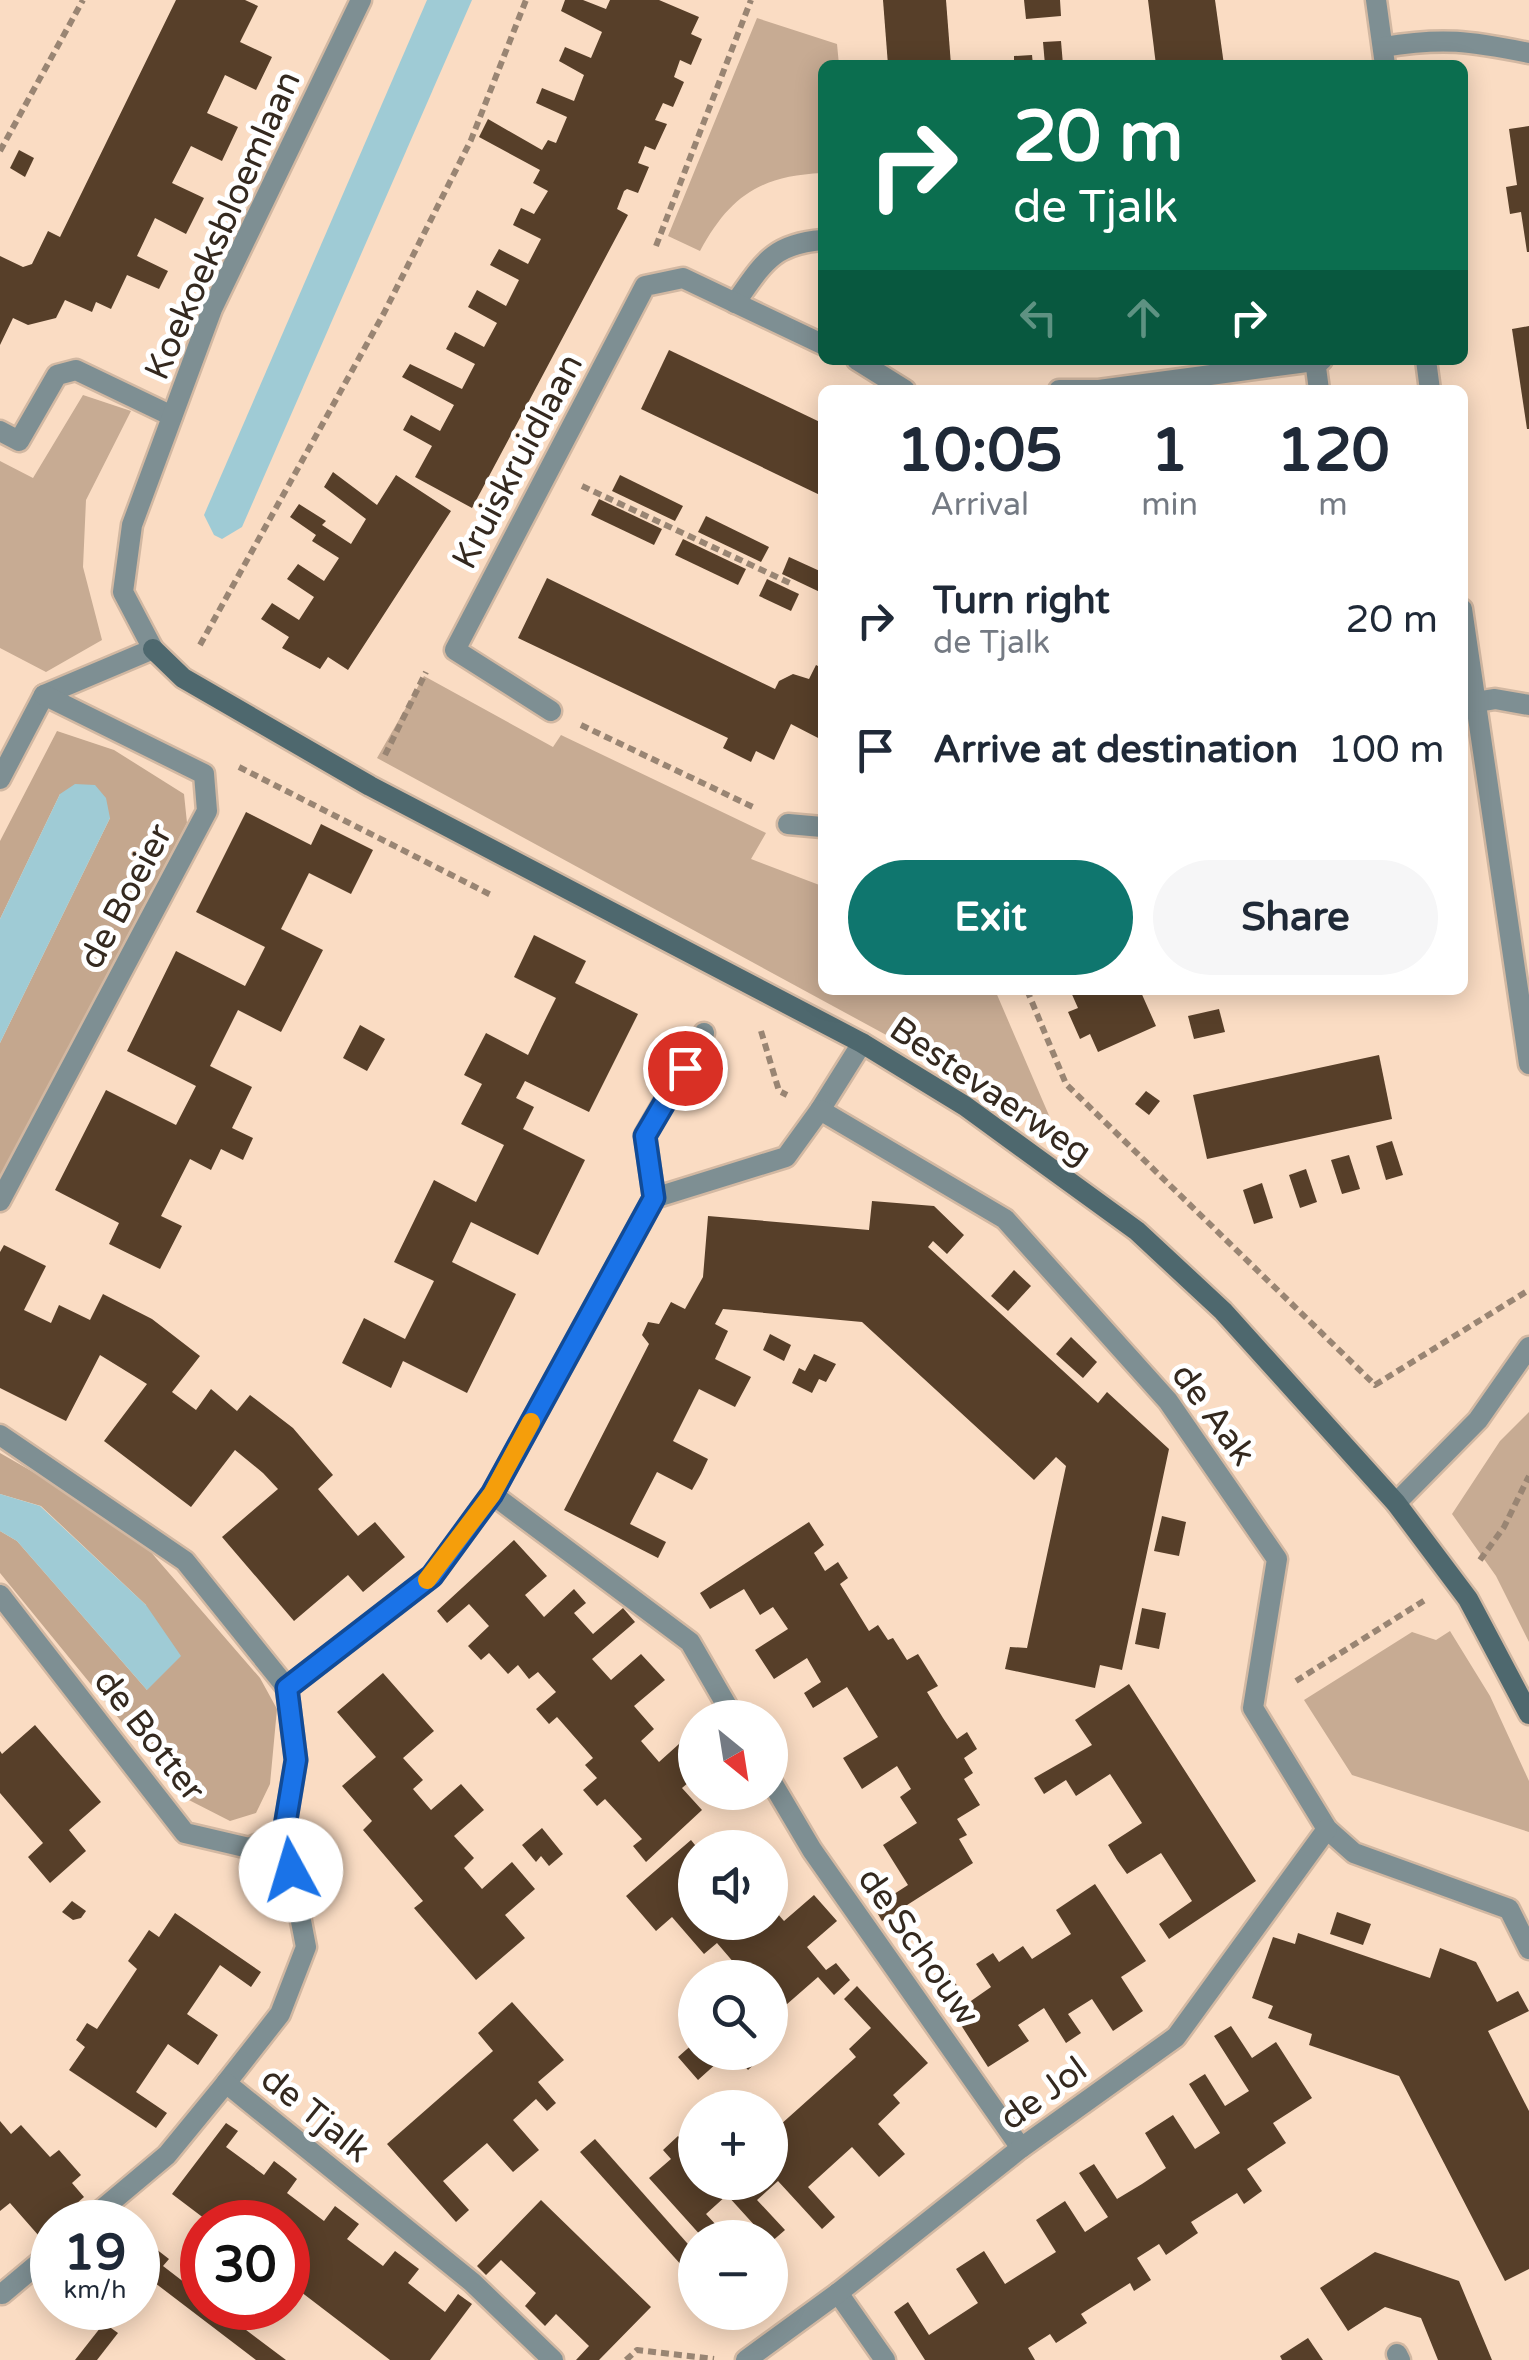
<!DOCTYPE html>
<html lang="en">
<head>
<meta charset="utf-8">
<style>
  body { margin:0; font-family:"Varela Round",sans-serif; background:#f6f6f7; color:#1f2937; height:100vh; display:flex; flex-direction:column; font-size:38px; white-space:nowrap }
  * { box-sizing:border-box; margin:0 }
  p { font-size:32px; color:#747a83 }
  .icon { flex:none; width:55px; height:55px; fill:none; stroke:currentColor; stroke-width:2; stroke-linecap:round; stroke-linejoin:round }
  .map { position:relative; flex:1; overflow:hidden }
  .panel { position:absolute; left:818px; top:385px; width:650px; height:610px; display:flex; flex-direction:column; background:#fff; border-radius:15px; box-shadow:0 5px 25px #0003 }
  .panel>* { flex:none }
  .hud { position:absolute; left:818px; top:60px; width:650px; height:305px; border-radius:15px; box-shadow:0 5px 25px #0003; background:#0b6e4f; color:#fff; overflow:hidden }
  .needle { width:65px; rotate:150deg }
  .fabs { position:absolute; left:678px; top:1700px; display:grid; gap:20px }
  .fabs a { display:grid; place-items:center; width:110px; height:110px; border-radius:50%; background:#fff; box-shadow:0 5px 25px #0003; font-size:50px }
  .speed { position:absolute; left:30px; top:2200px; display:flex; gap:20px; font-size:50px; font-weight:700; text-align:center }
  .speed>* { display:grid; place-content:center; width:130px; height:130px; border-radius:50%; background:#fff; box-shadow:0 5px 25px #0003; line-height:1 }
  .speed small { font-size:25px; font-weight:400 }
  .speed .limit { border:15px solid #d22; background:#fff; color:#111 }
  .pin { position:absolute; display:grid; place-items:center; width:85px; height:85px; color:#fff; margin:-42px; border:5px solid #fff; border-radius:50%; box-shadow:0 2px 10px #0007 }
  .me { position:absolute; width:110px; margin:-55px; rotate:354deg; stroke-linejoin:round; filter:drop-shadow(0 0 8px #0008) }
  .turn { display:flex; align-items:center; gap:35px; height:210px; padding:0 30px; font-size:45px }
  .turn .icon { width:130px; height:130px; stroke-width:2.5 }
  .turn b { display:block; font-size:70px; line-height:85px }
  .lanes { display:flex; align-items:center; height:95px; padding:0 30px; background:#0003; justify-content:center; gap:50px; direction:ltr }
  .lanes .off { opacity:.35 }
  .eta { display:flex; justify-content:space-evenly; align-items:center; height:170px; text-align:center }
  .eta b { font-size:60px; font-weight:700; line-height:70px }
  .button { display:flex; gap:20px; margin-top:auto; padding:20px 30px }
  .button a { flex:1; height:115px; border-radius:60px; background:#0f766e; color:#fff; font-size:40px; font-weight:700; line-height:115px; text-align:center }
  .button a+a { background:#f6f6f7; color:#1f2937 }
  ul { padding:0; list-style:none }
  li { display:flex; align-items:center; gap:30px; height:130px; padding:0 30px }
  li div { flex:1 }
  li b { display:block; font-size:38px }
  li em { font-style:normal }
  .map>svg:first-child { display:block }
</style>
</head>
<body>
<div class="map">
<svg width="1529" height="2360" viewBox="0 0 1529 2360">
  <rect width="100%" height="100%" fill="#fadcc3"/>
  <!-- green -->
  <g fill="#c7ab93">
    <path d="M 757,18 L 837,44 L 839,65 L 822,65 L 822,173 C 760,176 730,196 700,251 L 668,236 Z"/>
    <polygon points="83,395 131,411 86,500 83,567 102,640 46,672 0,648 0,461 33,478"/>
    <polygon points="424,676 553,747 561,735 766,833 751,859 822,886 822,990 995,990 1057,1134 980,1086 377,758"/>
    <polygon points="1529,1412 1529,1642 1496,1576 1452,1514 1500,1441"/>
    <polygon points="1450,1631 1490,1696 1529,1781 1529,1832 1352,1775 1304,1700 1412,1632 1436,1640"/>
  </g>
  <!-- forest -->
  <g fill="#c4a78e">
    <polygon points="57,731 114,750 184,794 187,823 0,1176 0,1043 110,818 60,794 0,919 0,841"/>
    <polygon points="0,1453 96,1508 143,1543 260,1678 277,1709 270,1784 256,1813 230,1821 183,1797 0,1573 0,1531 17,1541 147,1690 146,1605 41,1506 0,1494"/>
  </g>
  <!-- water -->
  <g fill="#9fcbd5">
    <polygon points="427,0 472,0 242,527 222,539 214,535 204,515"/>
    <polygon points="75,784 95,785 106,798 110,818 0,1043 0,919 60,794"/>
    <polygon points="0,1494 40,1506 146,1605 181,1656 147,1690 17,1541 0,1531"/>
  </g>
  <!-- building -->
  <g fill="#573f29">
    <polygon points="176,0 245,0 258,6 240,42 272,57 256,90 225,75 207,113 238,127 222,161 191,146 172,183 204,198 186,234 155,218 137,256 168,271 159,289 127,275 111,309 96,302 92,312 65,300 56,318 28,325 13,318 0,345 0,256 23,267 32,264 48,231 60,237"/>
    <polygon points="565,0 583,0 606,9 610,0 659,0 699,17 691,34 702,39 691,65 680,60 674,77 684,82 673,107 663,103 655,120 667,124 655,150 645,146 638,163 649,167 638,193 627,189 624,191 617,209 628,215 472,508 415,477 432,446 403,430 411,415 440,431 454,405 402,377 410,364 462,389 475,364 446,349 455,332 484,347 497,323 468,307 477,290 506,306 519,280 490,265 499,249 528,264 541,239 513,225 521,208 534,214 548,191 533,183 540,170 479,137 488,119 542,150 548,140 556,143 567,117 536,103 542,88 574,101 584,75 559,61 565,47 591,58 602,32 561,11"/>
    <polygon points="883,0 946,0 951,65 888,65"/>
    <polygon points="1024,0 1060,0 1061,16 1026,19"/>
    <polygon points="1148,0 1215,0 1224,65 1156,65"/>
    <polygon points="1061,41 1063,65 1045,65 1043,42"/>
    <polygon points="1032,55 1033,65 1014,65 1014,56"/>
    <polygon points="1529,126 1529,252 1527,252 1521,212 1510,214 1506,187 1517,185 1509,129"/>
    <polygon points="19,150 34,158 25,177 10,168"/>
    <polygon points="1529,326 1529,429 1527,429 1512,329"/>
    <polygon points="669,350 822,423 822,496 641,409"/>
    <polygon points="333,472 377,505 396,475 451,511 348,670 328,657 320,669 282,648 289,637 261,619 272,603 299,620 314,597 287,579 298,564 324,581 339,558 312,541 316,535 290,517 299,504 326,521 322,525 351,544 366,519 324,487"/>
    <polygon points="620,475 683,506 675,521 612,491"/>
    <polygon points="599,499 662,529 654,545 591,515"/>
    <polygon points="706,516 769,547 761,562 698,532"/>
    <polygon points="683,539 746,569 738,585 675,555"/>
    <polygon points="789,557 822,572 822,593 782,574"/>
    <polygon points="547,578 775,689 779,681 793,674 809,679 816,665 822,668 822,740 791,724 774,760 756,751 751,762 723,748 728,738 518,638"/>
    <polygon points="767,579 799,594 791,611 759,596"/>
    <polygon points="246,812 311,845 321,824 373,850 351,894 309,873 281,929 323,950 281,1032 238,1010 210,1066 252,1087 232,1128 253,1138 243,1160 221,1149 211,1170 190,1159 161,1216 182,1226 160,1269 109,1244 119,1223 55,1190 106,1090 176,1125 196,1086 127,1051 176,951 245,986 255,967 265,947 196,912"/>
    <polygon points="534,935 586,961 575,983 638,1014 589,1112 525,1081 516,1098 534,1107 523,1129 585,1160 538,1255 471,1222 452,1262 516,1294 467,1393 403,1361 391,1388 342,1363 364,1318 405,1339 434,1281 394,1262 434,1180 476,1202 504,1145 461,1124 482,1084 464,1075 486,1033 528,1055 542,1026 556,998 514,977"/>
    <polygon points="1070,990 1140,990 1156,1026 1098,1052 1090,1034 1080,1039 1068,1012 1078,1008"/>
    <polygon points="1219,1009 1225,1032 1194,1039 1188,1016"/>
    <polygon points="360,1025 385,1039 367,1071 343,1058"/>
    <polygon points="1379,1055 1392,1119 1207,1159 1193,1095"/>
    <polygon points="1146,1091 1160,1101 1149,1115 1135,1104"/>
    <polygon points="1392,1141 1403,1175 1386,1180 1376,1146"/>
    <polygon points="1349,1155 1360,1189 1342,1194 1331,1160"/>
    <polygon points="1306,1169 1317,1202 1300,1208 1289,1175"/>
    <polygon points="1262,1183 1273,1218 1254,1224 1243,1190"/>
    <polygon points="872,1201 934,1206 964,1235 947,1254 933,1241 928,1247 1098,1403 1107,1392 1169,1449 1122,1670 1100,1665 1095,1688 1005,1669 1010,1647 1027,1648 1066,1466 1056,1457 1034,1480 862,1322 723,1309 715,1324 728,1331 715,1359 751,1377 735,1407 699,1389 673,1441 708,1459 701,1474 692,1490 657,1472 630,1524 666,1542 658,1558 564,1510 649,1344 642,1335 648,1322 659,1324 671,1302 685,1309 703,1277 708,1216 869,1230"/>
    <polygon points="4,1245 46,1266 24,1310 51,1323 59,1305 90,1320 103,1294 152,1319 200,1356 172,1392 196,1410 211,1389 237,1411 250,1395 293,1428 333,1475 318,1489 358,1536 375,1522 405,1557 363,1592 348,1575 294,1621 222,1537 278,1489 263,1473 235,1450 191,1507 104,1441 147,1384 100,1355 66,1421 0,1388 0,1252"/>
    <polygon points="1014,1270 1031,1286 1008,1311 991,1296"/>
    <polygon points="770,1334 791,1345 784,1361 763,1350"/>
    <polygon points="1071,1337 1097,1362 1083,1378 1056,1354"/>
    <polygon points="814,1354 836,1364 826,1382 819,1379 812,1393 792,1383 799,1368 805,1371"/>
    <polygon points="1162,1516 1186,1522 1179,1556 1154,1551"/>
    <polygon points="809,1522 824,1545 814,1553 825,1571 838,1562 848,1578 840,1584 869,1631 878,1625 888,1640 893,1638 907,1660 918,1654 938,1686 927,1692 943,1718 957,1739 967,1732 977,1749 964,1758 973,1773 964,1779 980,1805 957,1819 967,1835 959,1839 973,1863 882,1921 874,1907 908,1885 883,1845 917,1823 900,1797 911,1789 897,1766 862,1789 843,1758 878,1737 847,1687 813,1708 804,1693 821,1682 807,1658 774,1679 755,1650 788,1629 773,1607 760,1615 744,1589 710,1609 700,1593"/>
    <polygon points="514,1540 547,1576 525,1595 544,1617 574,1589 586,1603 574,1613 593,1634 623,1608 635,1622 592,1659 611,1680 641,1654 665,1680 634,1706 654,1729 641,1741 659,1762 689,1735 695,1741 695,1777 682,1788 702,1810 646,1862 633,1846 642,1839 605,1799 597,1806 583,1790 597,1778 585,1765 593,1758 557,1717 549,1724 536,1709 556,1692 538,1672 529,1679 518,1665 508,1674 489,1653 481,1660 468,1646 489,1626 469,1604 447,1623 437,1611"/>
    <polygon points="1142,1608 1166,1613 1159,1649 1135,1644"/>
    <polygon points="383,1673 434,1731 403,1758 423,1780 413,1789 431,1810 461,1784 484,1810 454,1836 474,1858 464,1868 482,1889 512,1862 535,1889 505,1915 525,1938 476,1980 414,1908 423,1901 363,1830 372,1821 342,1786 376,1757 337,1712"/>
    <polygon points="1129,1684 1256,1881 1169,1939 1159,1924 1192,1901 1161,1853 1127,1874 1117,1860 1108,1845 1142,1823 1110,1774 1076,1796 1066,1780 1044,1794 1034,1778 1092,1745 1075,1720"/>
    <polygon points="35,1725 101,1802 69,1830 86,1851 50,1883 28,1857 43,1843 0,1793 0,1751 2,1754"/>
    <polygon points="542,1828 563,1854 549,1866 541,1856 536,1862 522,1845"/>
    <polygon points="691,1840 695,1845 695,1922 770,1922 770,1905 784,1921 814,1895 837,1921 807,1947 826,1970 836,1963 850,1980 834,1995 818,1977 778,2012 770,2003 770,1978 747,1978 717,1943 704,1954 672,1917 656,1931 626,1896"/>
    <polygon points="1095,1884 1146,1961 1121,1977 1143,2011 1113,2031 1092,1999 1068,2014 1081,2033 1066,2043 1044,2008 1018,2025 1029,2041 988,2067 932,1980 947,1970 968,2003 991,1987 976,1964 993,1953 999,1962 1023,1946 1032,1959 1071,1934 1056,1910"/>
    <polygon points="72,1901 86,1911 81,1918 73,1920 62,1912"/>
    <polygon points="1337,1912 1371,1924 1363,1945 1330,1934"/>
    <polygon points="175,1913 261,1972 251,1987 220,1965 204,1989 187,2014 218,2035 198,2065 168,2044 136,2092 167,2113 156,2128 69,2070 85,2047 76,2040 87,2023 97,2029 137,1969 128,1961 139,1945 149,1930 159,1937"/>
    <polygon points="1298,1933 1430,1978 1440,1948 1476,1962 1497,2002 1518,1991 1529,2011 1488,2031 1529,2111 1529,2269 1505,2281 1399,2076 1309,2045 1312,2034 1268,2018 1273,2006 1252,1998 1273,1937 1295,1944"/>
    <polygon points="857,1986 928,2063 893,2095 900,2103 878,2124 905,2154 879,2177 852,2147 808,2187 835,2217 822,2229 778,2181 757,2200 785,2230 770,2243 770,2238 766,2238 727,2195 706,2214 728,2238 703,2238 649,2178 671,2159 663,2150 678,2136 695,2155 695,2182 770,2182 770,2134 856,2057 849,2049 871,2028 844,1999"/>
    <polygon points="512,2002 564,2060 538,2082 556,2103 547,2111 536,2099 513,2120 539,2150 513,2172 487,2143 443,2181 469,2210 456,2222 387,2144 493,2051 478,2033"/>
    <polygon points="1231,2026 1252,2058 1276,2042 1312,2098 1273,2123 1286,2143 1247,2169 1262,2191 1244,2204 1237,2193 1191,2222 1198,2233 1166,2255 1159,2244 1137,2258 1151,2280 1134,2291 1130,2283 1081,2314 1087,2323 1056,2343 1050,2334 1028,2348 1035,2360 925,2360 894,2312 908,2302 929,2335 978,2303 956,2269 984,2251 1005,2284 1056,2252 1036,2220 1065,2201 1085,2232 1108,2217 1079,2173 1094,2164 1117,2199 1142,2184 1166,2168 1145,2133 1173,2115 1195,2149 1220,2133 1189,2084 1205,2074 1225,2106 1249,2091 1214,2036"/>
    <polygon points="695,2042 695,2052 710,2052 718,2062 698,2080 678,2057"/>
    <polygon points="733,2052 762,2052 764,2055 748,2070"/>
    <polygon points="0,2121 11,2134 21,2125 50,2157 59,2150 81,2175 72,2183 84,2197 39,2236 10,2203 0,2211"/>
    <polygon points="226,2123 238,2131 226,2147 264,2175 274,2161 286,2170 297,2179 287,2193 324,2221 335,2206 359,2224 347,2239 383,2266 395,2251 419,2269 408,2283 445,2312 458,2294 472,2304 430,2360 390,2360 288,2282 288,2222 209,2222 172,2194"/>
    <polygon points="595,2139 695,2252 695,2257 683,2267 580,2152"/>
    <polygon points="541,2200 651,2307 599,2360 576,2360 589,2346 556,2314 545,2326 525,2306 536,2293 501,2260 486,2275 477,2266"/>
    <polygon points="138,2235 169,2259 163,2266 202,2296 202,2308 217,2308 286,2360 256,2360 138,2270"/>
    <polygon points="1375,2252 1459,2281 1492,2360 1438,2360 1421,2318 1385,2307 1348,2331 1320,2288"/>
    <polygon points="104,2323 118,2333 97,2360 75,2360"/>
    <polygon points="1308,2338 1323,2360 1282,2360 1280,2356"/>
  </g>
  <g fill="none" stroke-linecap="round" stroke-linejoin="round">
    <!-- street casing -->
    <g stroke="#d2b8a2" stroke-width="25">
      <g id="street">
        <polyline points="1376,0 1385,65"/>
        <path d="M 1383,47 C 1443,37 1470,41 1529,53"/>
        <path d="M 735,303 C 763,264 772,244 822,240"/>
        <polyline points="857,360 905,390"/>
        <polyline points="1315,360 1319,390"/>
        <polyline points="1426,360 1430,390"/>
        <polyline points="1059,390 1099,390 1322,360"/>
        <polyline points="0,431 19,441 57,375 76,370 172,416"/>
        <polyline points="1462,609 1529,1064"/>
        <polyline points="1476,702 1495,699 1529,705"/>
        <polyline points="551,711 455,650 645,286 683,278 822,344"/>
        <polyline points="0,779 44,695 153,649 123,592 132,525 212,309 361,0"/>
        <polyline points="788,824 822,827"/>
        <polyline points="820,1110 862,1043"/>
        <polyline points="654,1198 786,1157 820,1110 1005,1219 1168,1401 1277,1559 1253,1708 1327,1829 1354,1853 1509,1909 1529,1949"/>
        <polyline points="0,1201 207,811 204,774 44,695"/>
        <polyline points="0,1435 185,1561 287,1688"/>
        <polyline points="492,1494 690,1642 734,1718"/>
        <polyline points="1396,1503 1478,1420 1529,1347"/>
        <polyline points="0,1595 185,1833 249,1848 284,1833"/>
        <polyline points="770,1779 812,1850 1021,2148"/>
        <polyline points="226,2083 280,2014 306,1947 284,1833 296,1760 287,1688 432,1576 492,1494 654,1198 645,1135 704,1033"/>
        <polyline points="87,2222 167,2155 226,2083 472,2282 553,2360"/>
        <polyline points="838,2293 885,2360"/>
        <polyline points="2,2294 52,2252"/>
        <polyline points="1397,2354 1400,2360"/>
        <polyline points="746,2360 838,2293 1021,2148 1176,2037 1327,1829"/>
      </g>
    </g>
    <!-- secondary casing -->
    <g stroke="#d2b8a2" stroke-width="25">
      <polyline id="secondary" points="153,649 183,678 370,786 862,1043 965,1106 1137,1231 1223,1311 1396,1503 1468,1599 1529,1714"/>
    </g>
    <!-- path -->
    <g stroke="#998573" stroke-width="6" stroke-dasharray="8 5" stroke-linecap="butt">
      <polyline points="0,151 83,0"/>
      <polyline points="656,246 751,0"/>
      <polyline points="582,486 794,585"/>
      <polyline points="200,645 384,313 471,140 526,0"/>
      <polyline points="581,725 755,808"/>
      <polyline points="385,755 426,672"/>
      <polyline points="239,767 491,895"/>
      <polyline points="1027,990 1066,1084 1375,1385 1529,1290"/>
      <polyline points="761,1031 779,1091 787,1095"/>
      <polyline points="1480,1560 1504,1527 1529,1476"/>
      <polyline points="1296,1681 1425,1600"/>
      <polyline points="626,2360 637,2350 714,2359"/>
    </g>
    <!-- street -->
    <use href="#street" stroke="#7e8f93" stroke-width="20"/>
    <!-- secondary -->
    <use href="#secondary" stroke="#4e686e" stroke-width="20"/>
  </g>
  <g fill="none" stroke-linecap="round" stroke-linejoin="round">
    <!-- route casing -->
    <g stroke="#114b97" stroke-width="25">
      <polyline id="route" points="291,1870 284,1832 296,1760 287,1688 432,1576 492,1494 654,1198 645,1136 685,1068"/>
    </g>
    <!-- route -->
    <use href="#route" stroke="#1a73e8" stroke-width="18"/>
    <!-- slow -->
    <polyline stroke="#f59e0b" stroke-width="18" points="427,1580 492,1494 531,1422"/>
  </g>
  <g text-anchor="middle" stroke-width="10" stroke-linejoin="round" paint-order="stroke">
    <!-- street labels -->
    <g font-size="35" fill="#34291f" stroke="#fff">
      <text transform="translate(222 225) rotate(-66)" y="12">Koekoeksbloemlaan</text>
      <text transform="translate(517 461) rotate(-62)" y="12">Kruiskruidlaan</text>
      <text transform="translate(125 896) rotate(-62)" y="12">de Boeier</text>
      <text transform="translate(991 1090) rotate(34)" y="12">Bestevaerweg</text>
      <text transform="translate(1214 1414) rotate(54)" y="12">de Aak</text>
      <text transform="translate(150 1735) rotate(52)" y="12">de Botter</text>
      <text transform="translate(919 1946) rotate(55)" y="12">de Schouw</text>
      <text transform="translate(1043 2093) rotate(-36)" y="12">de Jol</text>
      <text transform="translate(316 2114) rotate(39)" y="12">de Tjalk</text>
    </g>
  </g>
</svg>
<div class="fabs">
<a><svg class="needle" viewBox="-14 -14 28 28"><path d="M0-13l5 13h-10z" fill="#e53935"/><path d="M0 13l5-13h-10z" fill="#747a83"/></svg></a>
<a><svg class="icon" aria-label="sound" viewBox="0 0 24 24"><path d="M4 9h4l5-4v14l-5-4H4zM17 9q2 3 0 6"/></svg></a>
<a><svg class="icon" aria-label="search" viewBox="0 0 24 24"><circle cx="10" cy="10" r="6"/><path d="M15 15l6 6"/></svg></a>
<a>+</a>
<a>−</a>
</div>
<div class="speed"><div>19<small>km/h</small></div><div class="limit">30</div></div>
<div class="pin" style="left:685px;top:1068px;background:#d93025"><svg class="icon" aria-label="arrive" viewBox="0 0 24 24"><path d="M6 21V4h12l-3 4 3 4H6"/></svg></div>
<svg class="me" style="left:291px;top:1870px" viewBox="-20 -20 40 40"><circle r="19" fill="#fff"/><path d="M0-13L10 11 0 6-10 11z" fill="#1a73e8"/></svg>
<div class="hud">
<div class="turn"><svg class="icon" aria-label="right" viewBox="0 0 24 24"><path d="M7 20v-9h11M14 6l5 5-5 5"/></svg><div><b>20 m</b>de Tjalk</div></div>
<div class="lanes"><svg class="icon off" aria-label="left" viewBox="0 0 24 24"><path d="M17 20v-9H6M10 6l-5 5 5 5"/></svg><svg class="icon off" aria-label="ahead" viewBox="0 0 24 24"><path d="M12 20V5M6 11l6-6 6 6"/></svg><svg class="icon" aria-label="right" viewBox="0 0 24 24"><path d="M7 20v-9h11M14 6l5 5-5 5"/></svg></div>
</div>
<section class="panel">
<div class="eta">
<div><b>10:05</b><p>Arrival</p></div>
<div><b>1</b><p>min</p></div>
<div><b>120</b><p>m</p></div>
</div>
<ul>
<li><svg class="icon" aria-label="right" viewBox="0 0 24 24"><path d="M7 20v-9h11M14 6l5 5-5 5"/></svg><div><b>Turn right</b><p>de Tjalk</p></div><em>20 m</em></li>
<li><svg class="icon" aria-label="arrive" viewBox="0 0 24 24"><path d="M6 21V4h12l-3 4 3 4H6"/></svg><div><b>Arrive at destination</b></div><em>100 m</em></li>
</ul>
<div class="button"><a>Exit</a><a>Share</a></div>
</section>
</div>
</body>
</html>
